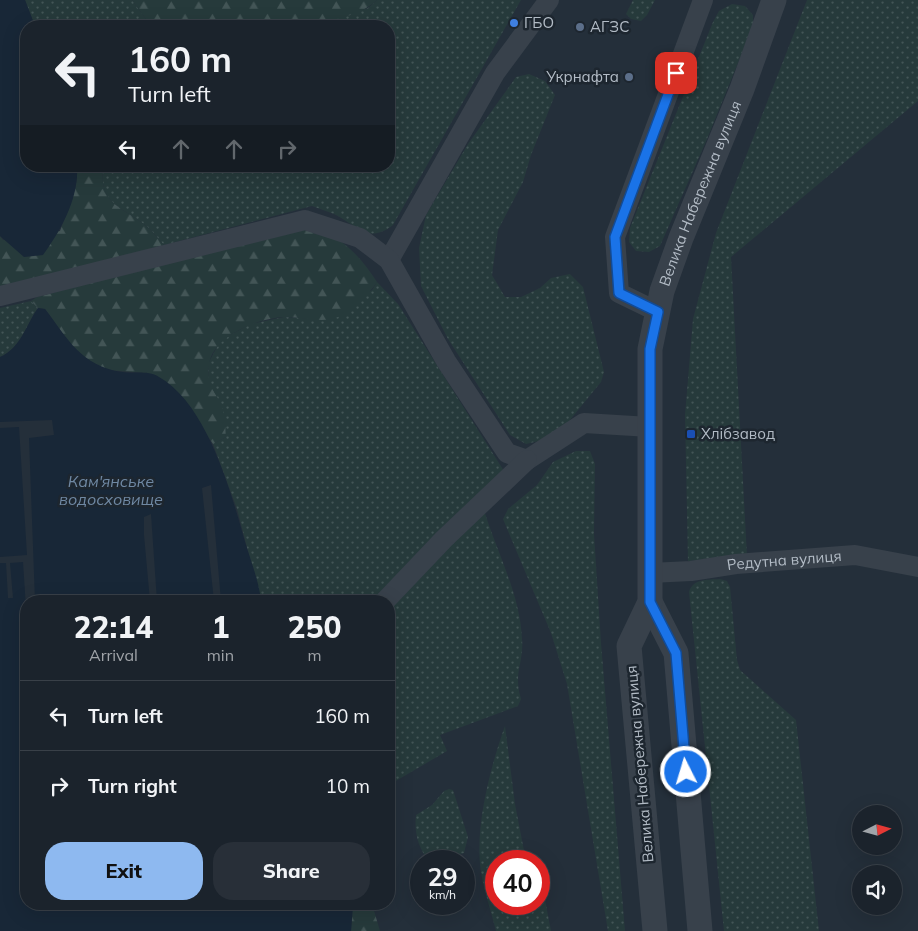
<!DOCTYPE html>
<html lang="en">
<head>
<meta charset="utf-8">
<style>
  body { margin:0; font-family:Mulish,sans-serif; background:#282f38; color:#f1f3f6; height:100vh; display:flex; flex-direction:column; font-size:19px; white-space:nowrap }
  * { box-sizing:border-box; margin:0 }
  p { font-size:16px; color:#a0a4a9 }
  .icon { flex:none; width:28px; height:28px; fill:none; stroke:currentColor; stroke-width:2; stroke-linecap:round; stroke-linejoin:round }
  .map { position:relative; flex:1; overflow:hidden }
  .details { position:absolute; left:20px; top:595px; width:375px; height:315px; display:flex; flex-direction:column; background:#1b232c; border-radius:20px; box-shadow:0 5px 20px #0002,0 0 0 1px #394048 }
  .details>* { flex:none }
  .guide { position:absolute; left:20px; top:20px; width:375px; height:152px; border-radius:20px; box-shadow:0 5px 20px #0002,0 0 0 1px #394048; background:#1b232c; color:#f1f3f6; overflow:hidden }
  .needle { width:32px; rotate:84deg }
  .buttons { position:absolute; left:852px; top:805px; display:grid; gap:10px }
  .buttons a { display:grid; place-items:center; width:50px; height:50px; border-radius:50%; background:#1b232c; box-shadow:0 5px 20px #0002,0 0 0 1px #394048; font-size:25px }
  .speed { position:absolute; left:410px; top:850px; display:flex; gap:10px; font-size:25px; font-weight:700; text-align:center }
  .speed>* { display:grid; place-content:center; width:65px; height:65px; border-radius:50%; background:#1b232c; box-shadow:0 5px 20px #0002,0 0 0 1px #394048; line-height:1 }
  .speed small { font-size:12px; font-weight:400 }
  .speed .limit { border:8px solid #d22; background:#fff; color:#111 }
  .pin { position:absolute; display:grid; place-items:center; width:42px; height:42px; color:#fff; margin:-21px; border-radius:10px; box-shadow:0 2px 8px #0006 }
  .me { position:absolute; width:55px; margin:-28px; rotate:355deg; stroke-linejoin:round; filter:drop-shadow(0 0 4px #0008) }
  .turn { display:flex; align-items:center; gap:18px; height:105px; padding:0 25px; font-size:22px }
  .turn .icon { width:65px; height:65px; stroke-width:2.5 }
  .turn b { display:block; font-size:35px; line-height:42px }
  .lanes { display:flex; align-items:center; height:48px; padding:0 25px; background:#0003; justify-content:center; gap:25px; direction:ltr }
  .lanes .off { opacity:.35 }
  .eta { display:flex; justify-content:space-evenly; align-items:center; height:85px; text-align:center }
  .eta b { font-size:30px; font-weight:800; line-height:35px }
  .action { display:flex; gap:10px; margin-top:auto; padding:10px 25px }
  .action a { flex:1; height:58px; border-radius:20px; background:#8eb9f0; color:#111; font-size:20px; font-weight:800; line-height:58px; text-align:center }
  .action a+a { background:#282f38; color:#f1f3f6 }
  ul { padding:0; list-style:none }
  li { display:flex; align-items:center; gap:15px; height:70px; padding:0 25px; border-top:1px solid #394048 }
  li div { flex:1 }
  li b { display:block; font-size:19px }
  li em { font-style:normal }
  .map>svg:first-child { display:block }
</style>
</head>
<body>
<div class="map">
<svg width="918" height="931" viewBox="0 0 918 931">
  <defs>
    <pattern id="grass-dots" width="8" height="8" patternUnits="userSpaceOnUse" patternTransform="scale(1.25)"><rect width="8" height="8" fill="#263a3b"/><path d="M2 2h.1M6 6h.1" fill="none" stroke="#435556" stroke-width="1.8" stroke-linecap="round"/></pattern>
    <pattern id="forest-firs" width="22" height="20" patternUnits="userSpaceOnUse" patternTransform="scale(1.25)"><rect width="22" height="20" fill="#263a3b"/><path d="M5 1l3.5 6h-7zM16 11l3.5 6h-7z" fill="#435556"/></pattern>
  </defs>
  <rect width="100%" height="100%" fill="#242f3a"/>
  <!-- grass -->
  <g fill="url(#grass-dots)">
    <polygon points="25,0 132,0 151,26 35,26"/>
    <path d="M 377,0 L 521,0 L 393,225 C 367,245 357,225 334,214 C 327,211 319,209 312,206 L 164,245 C 158,239 152,230 145,225 C 120,205 99,205 103,166 L 389,166 L 389,26 L 305,26 L 368,8 Z"/>
    <polygon points="633,0 655,0 647,15 641,21 631,19 626,14"/>
    <polygon points="807,0 918,0 918,101 731,257 747,556 688,561 685,415 693,319 716,233"/>
    <polygon points="732,4 745,6 753,15 753,26 707,139 660,246 649,252 636,251 629,242 630,228 713,22 719,11"/>
    <polygon points="529,74 545,81 555,95 531,155 523,182 498,230 492,275 505,297 521,297 540,288 551,278 570,274 583,287 604,372 601,382 556,437 526,444 510,435 448,339 421,286 419,248 426,215 468,144 516,77"/>
    <path d="M 377,282 L 398,304 L 504,471 L 480,496 C 492,544 520,590 522,639 C 524,663 513,672 521,699 L 518,706 L 440,735 L 447,751 L 389,785 L 389,601 L 261,601 L 237,509 L 213,444 L 226,437 L 208,383 L 209,362 L 220,341 L 250,324 L 284,317 L 318,319 L 372,290 Z"/>
    <path d="M 31,301 L 38,308 C 26,325 21,348 0,357 L 0,308 Z"/>
    <polygon points="576,451 590,451 595,464 594,534 601,643 625,931 608,931 567,684 551,633 503,519 508,509 537,485 553,462"/>
    <path d="M 720,579 L 727,581 L 730,587 L 737,660 L 740,670 L 796,720 L 819,931 L 724,931 L 689,592 C 693,578 708,580 720,579 Z"/>
    <path d="M 505,726 L 515,804 L 526,861 L 496,861 L 496,904 L 539,904 L 539,890 L 543,889 L 551,931 L 496,931 C 491,910 482,886 480,864 C 476,822 491,765 505,726 Z"/>
    <path d="M 449,789 L 453,790 L 468,837 L 464,853 L 429,861 C 418,848 414,832 416,815 L 432,805 L 444,791 Z"/>
  </g>
  <!-- forest -->
  <g fill="url(#forest-firs)">
    <path d="M 132,0 L 377,0 C 337,38 207,26 151,26 Z"/>
    <path d="M 77,166 L 103,166 C 99,205 120,205 145,225 C 152,230 158,239 164,245 L 0,289 L 0,236 L 3,240 L 60,231 C 68,210 79,188 77,166 Z"/>
    <path d="M 302,228 C 312,231 324,232 333,237 C 350,245 367,266 377,282 C 371,292 349,313 338,317 C 321,324 301,316 284,317 C 259,318 212,336 209,365 C 206,391 218,391 223,411 C 226,419 225,429 226,437 L 213,444 L 183,398 L 146,373 L 106,370 L 85,358 L 71,345 L 45,309 L 38,308 L 31,301 L 37,297 Z"/>
    <polygon points="353,904 372,904 380,931 351,931"/>
  </g>
  <!-- water -->
  <g fill="#182737">
    <path d="M 0,0 L 25,0 L 35,26 L 26,26 L 26,166 L 77,166 C 79,198 61,230 43,255 L 24,257 L 0,236 Z"/>
    <path d="M 38,308 L 45,309 C 68,339 81,366 122,372 C 134,374 148,370 159,377 C 207,404 231,492 245,542 C 251,562 259,581 261,601 L 26,601 L 26,904 L 353,904 L 351,931 L 0,931 L 0,357 C 21,348 26,325 38,308 Z"/>
  </g>
  <!-- pier -->
  <g fill="#242f3a">
    <polygon points="52,420 54,435 29,438 35,601 26,601 26,608 23,562 10,563 13,598 8,598 6,563 0,563 0,557 27,555 19,427 0,428 0,422"/>
    <polygon points="211,485 221,601 214,601 202,488"/>
    <polygon points="151,514 157,601 150,601 144,535 144,517"/>
  </g>
  <g fill="none" stroke-linecap="round" stroke-linejoin="round">
    <!-- minor -->
    <g stroke="#38414b" stroke-width="20">
      <polyline points="389,260 495,73 549,0"/>
      <polyline points="0,296 305,220 360,238 389,260 446,361 507,453 527,460 584,423 650,427"/>
      <polyline points="658,312 619,293 615,237 703,0"/>
      <path id="s1" d="M 650,573 L 691,571 L 736,564 L 855,555 L 918,567"/>
      <polyline points="385,601 444,539 527,460"/>
    </g>
    <!-- tertiary -->
    <g stroke="#38414b" stroke-width="25">
      <polyline points="650,602 676,653 700,931"/>
      <path id="s2" d="M 655,931 L 629,646 L 650,602 L 650,349 L 662,291 L 681,238 L 742,89 L 774,0"/>
    </g>
  </g>
  <g fill="none" stroke-linecap="round" stroke-linejoin="round">
    <!-- route casing -->
    <g stroke="#114b97" stroke-width="12">
      <polyline id="route" points="676,73 615,237 619,293 658,312 650,349 650,602 676,653 686,772"/>
    </g>
    <!-- route -->
    <use href="#route" stroke="#1a73e8" stroke-width="9"/>
  </g>
  <!-- markers -->
  <circle fill="#3f7fe0" stroke="#1d262f" stroke-width="2" cx="514" cy="23" r="5"/>
  <g fill="#5c6f8a" stroke="#1d262f" stroke-width="2">
    <circle cx="580" cy="27" r="5"/>
    <circle cx="629" cy="77" r="5"/>
  </g>
  <rect fill="#1a4fb4" stroke="#1d262f" stroke-width="2" x="686" y="429" width="10" height="10" rx="2.5"/>
  <g text-anchor="middle" stroke-width="5" stroke-linejoin="round" paint-order="stroke">
    <!-- poi labels -->
    <g font-size="15" fill="#b3bcc6" stroke="#1d262f" text-anchor="start">
      <text x="524" y="28">ГБО</text>
      <text x="590" y="32">АГЗС</text>
      <text x="619" y="82" text-anchor="end">Укрнафта</text>
      <text x="701" y="439">Хлібзавод</text>
    </g>
    <!-- street labels -->
    <g font-size="15" fill="#b3bcc6" stroke="#1d262f">
      <text dy="5" stroke="none"><textPath href="#s2" startOffset="752">Велика Набережна вулиця</textPath></text>
      <text dy="5" stroke="none"><textPath href="#s1" startOffset="135">Редутна вулиця</textPath></text>
      <text transform="translate(640 764) rotate(-95)" y="5">Велика Набережна вулиця</text>
    </g>
    <!-- water labels -->
    <g font-size="16" font-style="italic" fill="#6f88a3" stroke="#1d262f">
      <text x="111" y="487">Кам'янське<tspan x="111" dy="18">водосховище</tspan></text>
    </g>
  </g>
</svg>
<div class="buttons">
<a><svg class="needle" viewBox="-14 -14 28 28"><path d="M0-13l5 13h-10z" fill="#e53935"/><path d="M0 13l5-13h-10z" fill="#a0a4a9"/></svg></a>
<a><svg class="icon" aria-label="sound" viewBox="0 0 24 24"><path d="M4 9h4l5-4v14l-5-4H4zM17 9q2 3 0 6"/></svg></a>
</div>
<div class="speed"><div>29<small>km/h</small></div><div class="limit">40</div></div>
<div class="pin" style="left:676px;top:73px;background:#d93025"><svg class="icon" aria-label="arrive" viewBox="0 0 24 24"><path d="M6 21V4h12l-3 4 3 4H6"/></svg></div>
<svg class="me" style="left:686px;top:772px" viewBox="-20 -20 40 40"><circle r="17" fill="#1a73e8" stroke="#fff" stroke-width="3"/><path d="M0-11L8 9 0 5-8 9z" fill="#fff"/></svg>
<div class="guide">
<div class="turn"><svg class="icon" aria-label="left" viewBox="0 0 24 24"><path d="M17 20v-9H6M10 6l-5 5 5 5"/></svg><div><b>160 m</b>Turn left</div></div>
<div class="lanes"><svg class="icon" aria-label="left" viewBox="0 0 24 24"><path d="M17 20v-9H6M10 6l-5 5 5 5"/></svg><svg class="icon off" aria-label="ahead" viewBox="0 0 24 24"><path d="M12 20V5M6 11l6-6 6 6"/></svg><svg class="icon off" aria-label="ahead" viewBox="0 0 24 24"><path d="M12 20V5M6 11l6-6 6 6"/></svg><svg class="icon off" aria-label="right" viewBox="0 0 24 24"><path d="M7 20v-9h11M14 6l5 5-5 5"/></svg></div>
</div>
<section class="details">
<div class="eta">
<div><b>22:14</b><p>Arrival</p></div>
<div><b>1</b><p>min</p></div>
<div><b>250</b><p>m</p></div>
</div>
<ul>
<li><svg class="icon" aria-label="left" viewBox="0 0 24 24"><path d="M17 20v-9H6M10 6l-5 5 5 5"/></svg><div><b>Turn left</b></div><em>160 m</em></li>
<li><svg class="icon" aria-label="right" viewBox="0 0 24 24"><path d="M7 20v-9h11M14 6l5 5-5 5"/></svg><div><b>Turn right</b></div><em>10 m</em></li>
</ul>
<div class="action"><a>Exit</a><a>Share</a></div>
</section>
</div>
</body>
</html>
